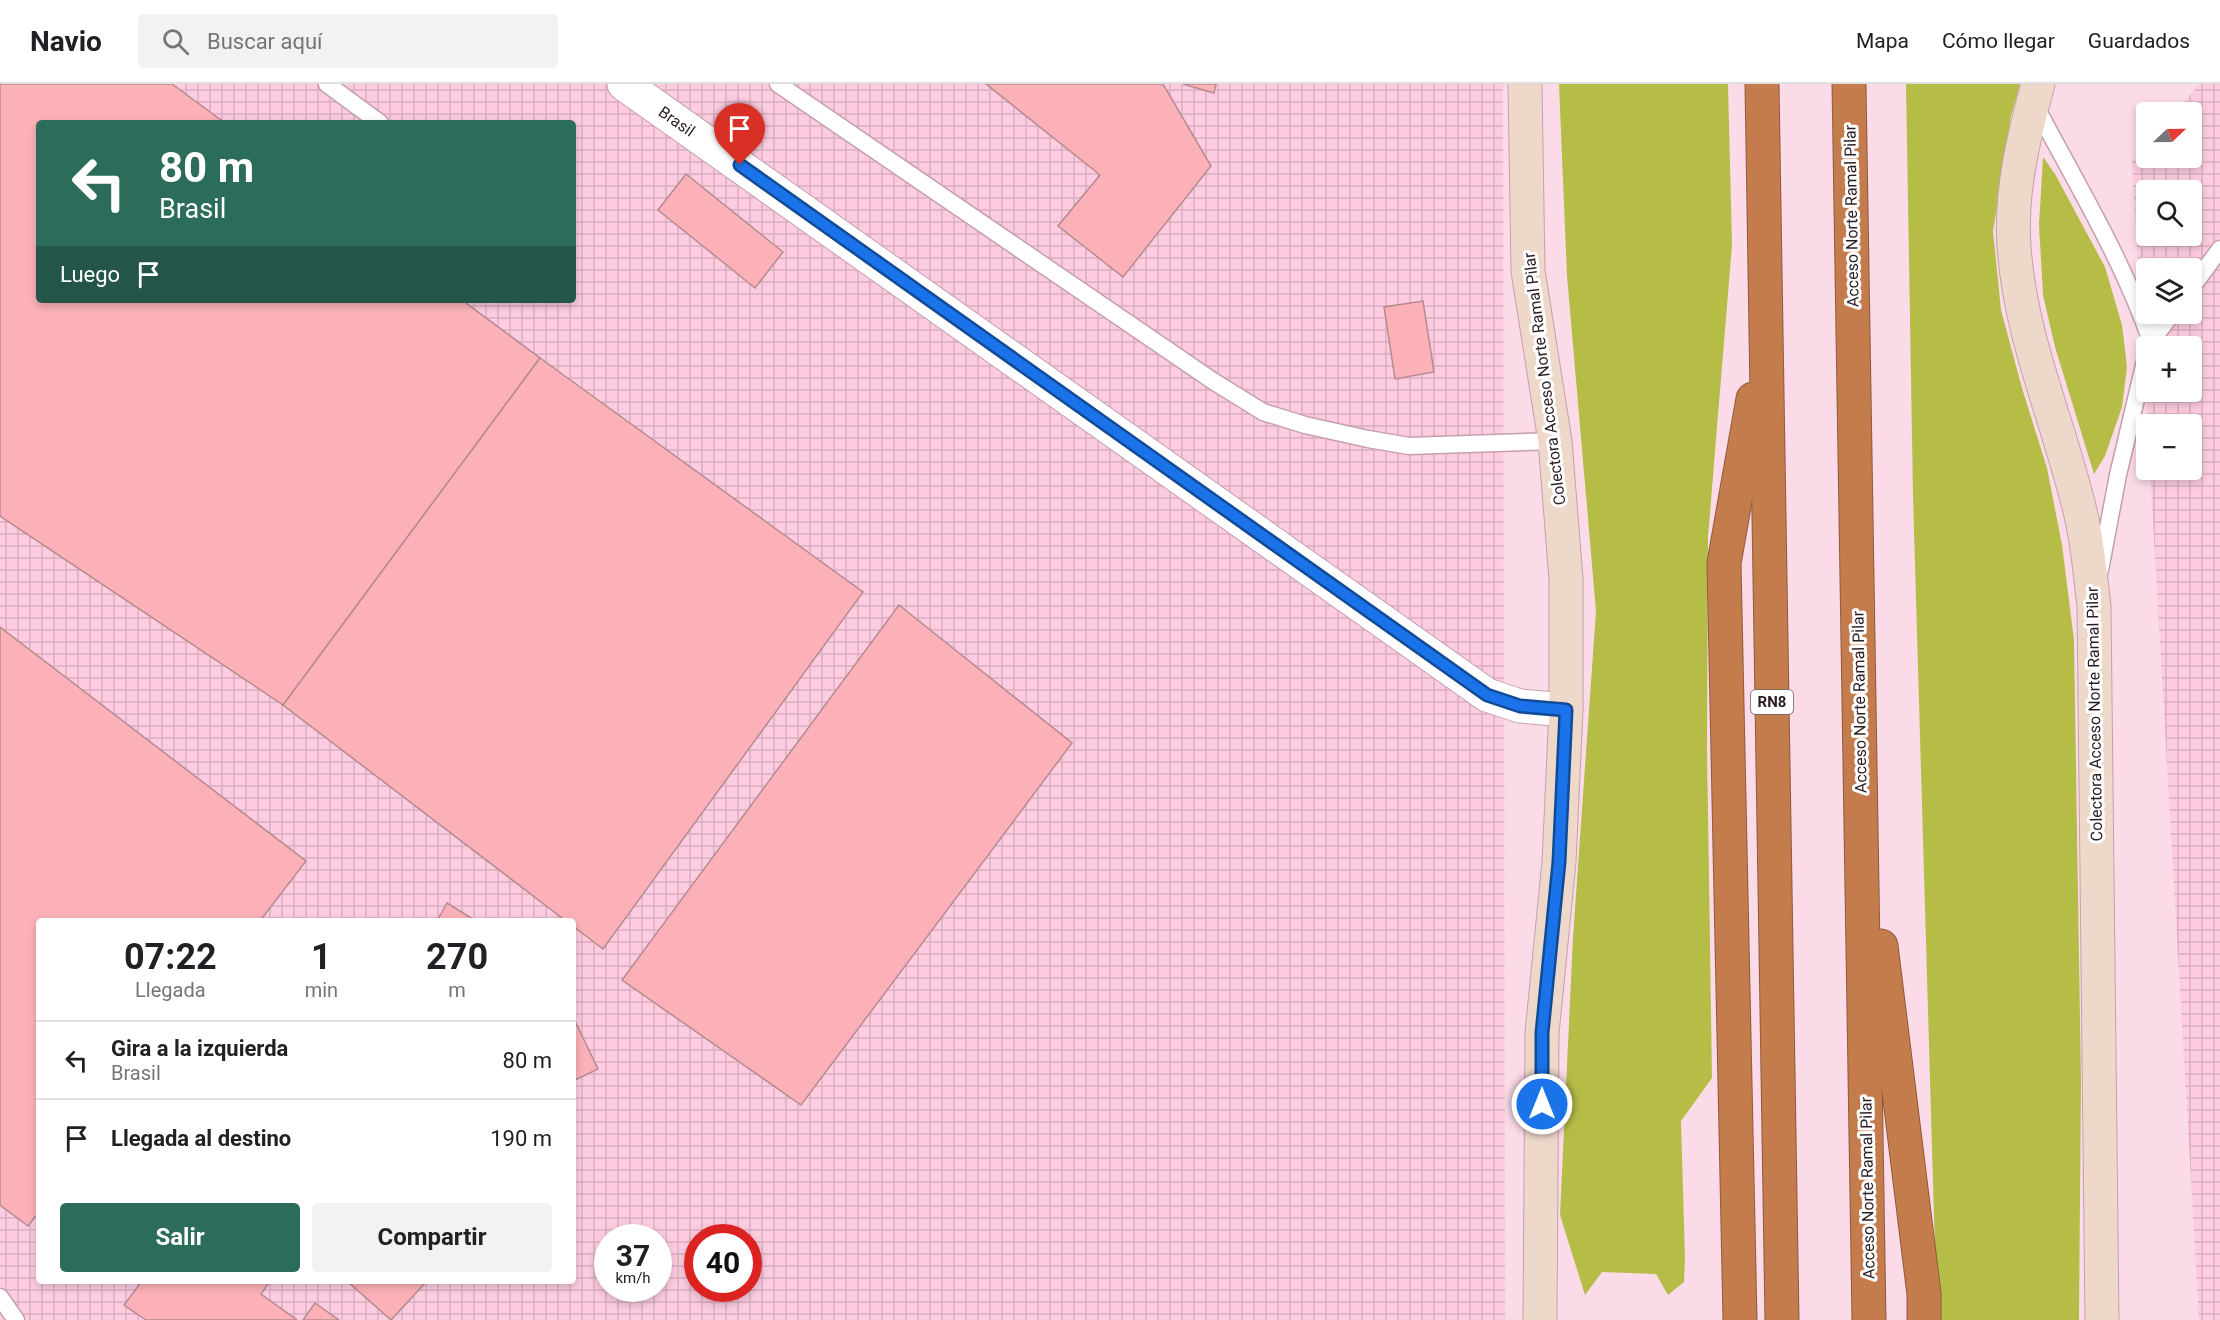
<!DOCTYPE html>
<html lang="es">
<head>
<meta charset="utf-8">
<style>
  body { margin:0; font-family:Roboto,sans-serif; background:#f2f2f2; color:#202124; height:100vh; display:flex; flex-direction:column; font-size:22px; white-space:nowrap }
  * { box-sizing:border-box; margin:0 }
  p { font-size:20px; color:#757577 }
  .icon { flex:none; width:33px; height:33px; fill:none; stroke:currentColor; stroke-width:2; stroke-linecap:round; stroke-linejoin:round }
  .map { position:relative; flex:1; overflow:hidden }
  .details { position:absolute; left:36px; top:834px; width:540px; height:366px; display:flex; flex-direction:column; background:#fff; border-radius:6px; box-shadow:0 3px 9px #0003 }
  .details>* { flex:none }
  .hud { position:absolute; left:36px; top:36px; width:540px; height:183px; border-radius:6px; box-shadow:0 3px 9px #0003; background:#2c6c5a; color:#fff; overflow:hidden }
  .needle { width:39px; rotate:68deg }
  .fabs { position:absolute; left:2136px; top:18px; display:grid; gap:12px }
  .fabs a { display:grid; place-items:center; width:66px; height:66px; border-radius:6px; background:#fff; box-shadow:0 3px 9px #0003; font-size:30px }
  .speed { position:absolute; left:594px; top:1140px; display:flex; gap:12px; font-size:30px; font-weight:700; text-align:center }
  .speed>* { display:grid; place-content:center; width:78px; height:78px; border-radius:50%; background:#fff; box-shadow:0 3px 9px #0003; line-height:1 }
  .speed small { font-size:15px; font-weight:400 }
  .speed .limit { border:9px solid #d22; background:#fff; color:#111 }
  .pin { position:absolute; display:grid; place-items:center; width:51px; height:51px; color:#fff; margin:-62px -26px; border-radius:50% 50% 50% 0; rotate:-45deg; box-shadow:0 0 6px #0007 }
  .pin .icon { rotate:45deg }
  .me { position:absolute; width:66px; margin:-33px; rotate:0deg; stroke-linejoin:round; filter:drop-shadow(0 0 4px #0008) }
  .turn { display:flex; align-items:center; gap:21px; height:126px; padding:0 24px; font-size:27px }
  .turn .icon { width:78px; height:78px; stroke-width:2.5 }
  .turn b { display:block; font-size:42px; line-height:51px }
  .then { display:flex; align-items:center; height:57px; padding:0 24px; background:#0003; gap:12px; font-size:22px }
  .eta { display:flex; justify-content:space-evenly; align-items:center; height:102px; text-align:center }
  .eta b { font-size:36px; font-weight:700; line-height:42px }
  .button { display:flex; gap:12px; margin-top:auto; padding:12px 24px }
  .button a { flex:1; height:69px; border-radius:6px; background:#2c6c5a; color:#fff; font-size:24px; font-weight:700; line-height:69px; text-align:center }
  .button a+a { background:#f2f2f2; color:#202124 }
  ul { padding:0; list-style:none }
  li { display:flex; align-items:center; gap:18px; height:78px; padding:0 24px; border-top:2px solid #e0e0e0 }
  li div { flex:1 }
  li b { display:block; font-size:22px }
  li em { font-style:normal }
  header { display:flex; align-items:center; gap:36px; box-sizing:border-box; height:84px; padding:0 30px; background:#fff; border-bottom:2px solid #e0e0e0 }
  header strong { font-size:28px }
  nav { display:flex; gap:33px; margin-inline-start:auto; font-size:21px }
  .search { width:420px; height:54px; background:#f2f2f2; display:flex; align-items:center; gap:15px; box-sizing:border-box; padding:0 21px; border-radius:6px; color:#757577; font-size:22px }
  .map>svg:first-child { display:block }
</style>
</head>
<body>
<header>
<strong>Navio</strong>
<div class="search"><svg class="icon" aria-label="search" viewBox="0 0 24 24"><circle cx="10" cy="10" r="6"/><path d="M15 15l6 6"/></svg>Buscar aquí</div>
<nav><a>Mapa</a><a>Cómo llegar</a><a>Guardados</a></nav>
</header>
<div class="map">
<svg width="2220" height="1236" viewBox="0 0 2220 1236">
  <defs>
    <pattern id="industrial-grid" width="8" height="8" patternUnits="userSpaceOnUse" patternTransform="scale(1.5)"><rect width="8" height="8" fill="#fdcce0"/><path d="M0 4h8M4 0v8" fill="none" stroke="#d9afc0"/></pattern>
  </defs>
  <rect width="100%" height="100%" fill="#fcdbe8"/>
  <!-- industrial -->
  <g fill="url(#industrial-grid)" fill-rule="evenodd">
    <path d="M 0,0 L 1503,0 L 1505,1236 L 0,1236 ZM 39,39 L 573,39 L 573,216 L 39,216 ZM 39,837 L 573,837 L 573,1197 L 39,1197 ZM 608,1154 L 658,1154 L 658,1204 L 608,1204 ZM 698,1154 L 748,1154 L 748,1204 L 698,1204 Z"/>
    <path d="M 2200,0 L 2220,0 L 2220,1236 L 2199,1236 L 2150,386 L 2192,386 L 2192,340 L 2148,340 L 2132,78 L 2146,61 L 2146,74 L 2192,74 L 2192,28 L 2175,28 ZM 2146,106 L 2192,106 L 2192,152 L 2146,152 ZM 2146,184 L 2192,184 L 2192,230 L 2146,230 ZM 2146,262 L 2192,262 L 2192,308 L 2146,308 Z"/>
  </g>
  <!-- green -->
  <g fill="#b6bd46">
    <polygon points="1559,0 1728,0 1732,161 1708,453 1707,663 1712,994 1681,1037 1685,1175 1684,1198 1668,1211 1656,1190 1602,1188 1585,1211 1560,1131 1573,853 1596,527 1567,192"/>
    <polygon points="1906,0 2020,0 2011,32 1993,147 2001,226 2022,304 2047,384 2062,461 2074,556 2081,999 2079,1236 1937,1236 1913,412"/>
    <polygon points="2043,73 2055,90 2105,183 2122,241 2127,283 2122,323 2105,372 2094,390 2055,263 2043,211 2039,141"/>
  </g>
  <!-- building -->
  <g fill="#fcb1b8" stroke="#b48b8f" stroke-width="1.5">
    <polygon points="0,0 172,0 225,39 39,39 39,216 462,216 540,274 283,621 0,432"/>
    <polygon points="986,0 1163,0 1211,82 1123,193 1058,142 1100,91"/>
    <polygon points="1183,0 1216,0 1214,9"/>
    <polygon points="686,90 783,168 755,204 658,126"/>
    <polygon points="1423,217 1434,288 1395,295 1384,223"/>
    <polygon points="540,274 863,508 603,865 573,842 573,837 566,837 283,621"/>
    <polygon points="899,521 1072,659 801,1021 622,896"/>
    <polygon points="0,543 306,777 260,837 39,837 39,1128 28,1142 0,1121"/>
    <polygon points="447,819 476,837 437,837"/>
    <polygon points="573,933 598,985 573,997"/>
    <polygon points="142,1197 270,1197 261,1210 297,1236 146,1236 124,1221"/>
    <polygon points="347,1197 427,1197 391,1236"/>
    <polygon points="315,1219 339,1236 303,1236"/>
  </g>
  <g fill="none" stroke-linecap="round" stroke-linejoin="round">
    <!-- lane casing -->
    <g stroke="#c69faf" stroke-width="19">
      <g id="lane">
        <polyline points="327,0 380,39"/>
        <polyline points="778,0 1213,297 1263,328 1305,341 1368,355 1409,362 1555,357"/>
        <path d="M 2035,21 C 2076,99 2122,174 2151,257 L 2149,262"/>
        <polyline points="2192,203 2220,165"/>
        <polyline points="2151,257 2172,230"/>
        <polyline points="2100,486 2118,391 2146,273"/>
        <polyline points="0,1213 16,1236"/>
      </g>
    </g>
    <!-- street casing -->
    <g stroke="#c69faf" stroke-width="35">
      <polyline id="street" points="624,0 1487,611 1520,622 1566,626"/>
    </g>
    <!-- secondary casing -->
    <g stroke="#c69faf" stroke-width="35">
      <g id="secondary">
        <polyline points="1525,0 1528,187 1555,357 1566,495 1566,626 1559,778 1542,949 1540,1236"/>
        <path d="M 2038,0 C 2024,52 2010,108 2014,162 C 2020,254 2059,338 2080,427 C 2088,458 2090,491 2094,522 L 2102,1236"/>
      </g>
    </g>
    <!-- highway casing -->
    <g stroke="#8f5a3e" stroke-width="35">
      <g id="highway">
        <polyline points="1762,0 1782,1236"/>
        <polyline points="1849,0 1869,1236"/>
        <polyline points="1881,862 1924,1210 1924,1236"/>
        <polyline points="1740,1236 1724,479 1753,315"/>
      </g>
    </g>
    <!-- lane -->
    <use href="#lane" stroke="#fff" stroke-width="16"/>
    <!-- street -->
    <use href="#street" stroke="#fff" stroke-width="33"/>
    <!-- secondary -->
    <use href="#secondary" stroke="#eed8ca" stroke-width="33"/>
    <!-- highway -->
    <use href="#highway" stroke="#c57c4d" stroke-width="33"/>
  </g>
  <g fill="none" stroke-linecap="round" stroke-linejoin="round">
    <!-- route casing -->
    <g stroke="#114b97" stroke-width="15">
      <polyline id="route" points="740,81 1487,611 1520,622 1566,626 1559,778 1542,949 1542,1020"/>
    </g>
    <!-- route -->
    <use href="#route" stroke="#1a73e8" stroke-width="10"/>
  </g>
  <g text-anchor="middle" stroke-width="6" stroke-linejoin="round" paint-order="stroke">
    <!-- shield labels -->
    <rect fill="#fff" stroke="#6a6064" stroke-width="1.5" x="1751" y="606" width="42" height="24" rx="4.5"/>
    <g font-size="15" font-weight="bold" fill="#2a1c22">
      <text x="1772" y="623">RN8</text>
    </g>
    <!-- street labels -->
    <g font-size="16" fill="#2a1c22" stroke="#fff">
      <text transform="translate(677 37) rotate(35)" y="6">Brasil</text>
      <text transform="translate(1851 132) rotate(-91)" y="6">Acceso Norte Ramal Pilar</text>
      <text transform="translate(1544 295) rotate(-97)" y="6">Colectora Acceso Norte Ramal Pilar</text>
      <text transform="translate(1859 618) rotate(-91)" y="6">Acceso Norte Ramal Pilar</text>
      <text transform="translate(2094 630) rotate(-91)" y="6">Colectora Acceso Norte Ramal Pilar</text>
      <text transform="translate(1867 1104) rotate(-91)" y="6">Acceso Norte Ramal Pilar</text>
    </g>
  </g>
</svg>
<div class="fabs">
<a><svg class="needle" viewBox="-14 -14 28 28"><path d="M0-13l5 13h-10z" fill="#e53935"/><path d="M0 13l5-13h-10z" fill="#757577"/></svg></a>
<a><svg class="icon" aria-label="search" viewBox="0 0 24 24"><circle cx="10" cy="10" r="6"/><path d="M15 15l6 6"/></svg></a>
<a><svg class="icon" aria-label="layers" viewBox="0 0 24 24"><path d="M12 4l9 5-9 5-9-5zM3 14l9 5 9-5"/></svg></a>
<a>+</a>
<a>−</a>
</div>
<div class="speed"><div>37<small>km/h</small></div><div class="limit">40</div></div>
<div class="pin" style="left:740px;top:81px;background:#d93025"><svg class="icon" aria-label="arrive" viewBox="0 0 24 24"><path d="M6 21V4h12l-3 4 3 4H6"/></svg></div>
<svg class="me" style="left:1542px;top:1020px" viewBox="-20 -20 40 40"><circle r="17" fill="#1a73e8" stroke="#fff" stroke-width="3"/><path d="M0-11L8 9 0 5-8 9z" fill="#fff"/></svg>
<div class="hud">
<div class="turn"><svg class="icon" aria-label="left" viewBox="0 0 24 24"><path d="M17 20v-9H6M10 6l-5 5 5 5"/></svg><div><b>80 m</b>Brasil</div></div>
<div class="then">Luego<svg class="icon" aria-label="arrive" viewBox="0 0 24 24"><path d="M6 21V4h12l-3 4 3 4H6"/></svg></div>
</div>
<section class="details">
<div class="eta">
<div><b>07:22</b><p>Llegada</p></div>
<div><b>1</b><p>min</p></div>
<div><b>270</b><p>m</p></div>
</div>
<ul>
<li><svg class="icon" aria-label="left" viewBox="0 0 24 24"><path d="M17 20v-9H6M10 6l-5 5 5 5"/></svg><div><b>Gira a la izquierda</b><p>Brasil</p></div><em>80 m</em></li>
<li><svg class="icon" aria-label="arrive" viewBox="0 0 24 24"><path d="M6 21V4h12l-3 4 3 4H6"/></svg><div><b>Llegada al destino</b></div><em>190 m</em></li>
</ul>
<div class="button"><a>Salir</a><a>Compartir</a></div>
</section>
</div>
</body>
</html>
